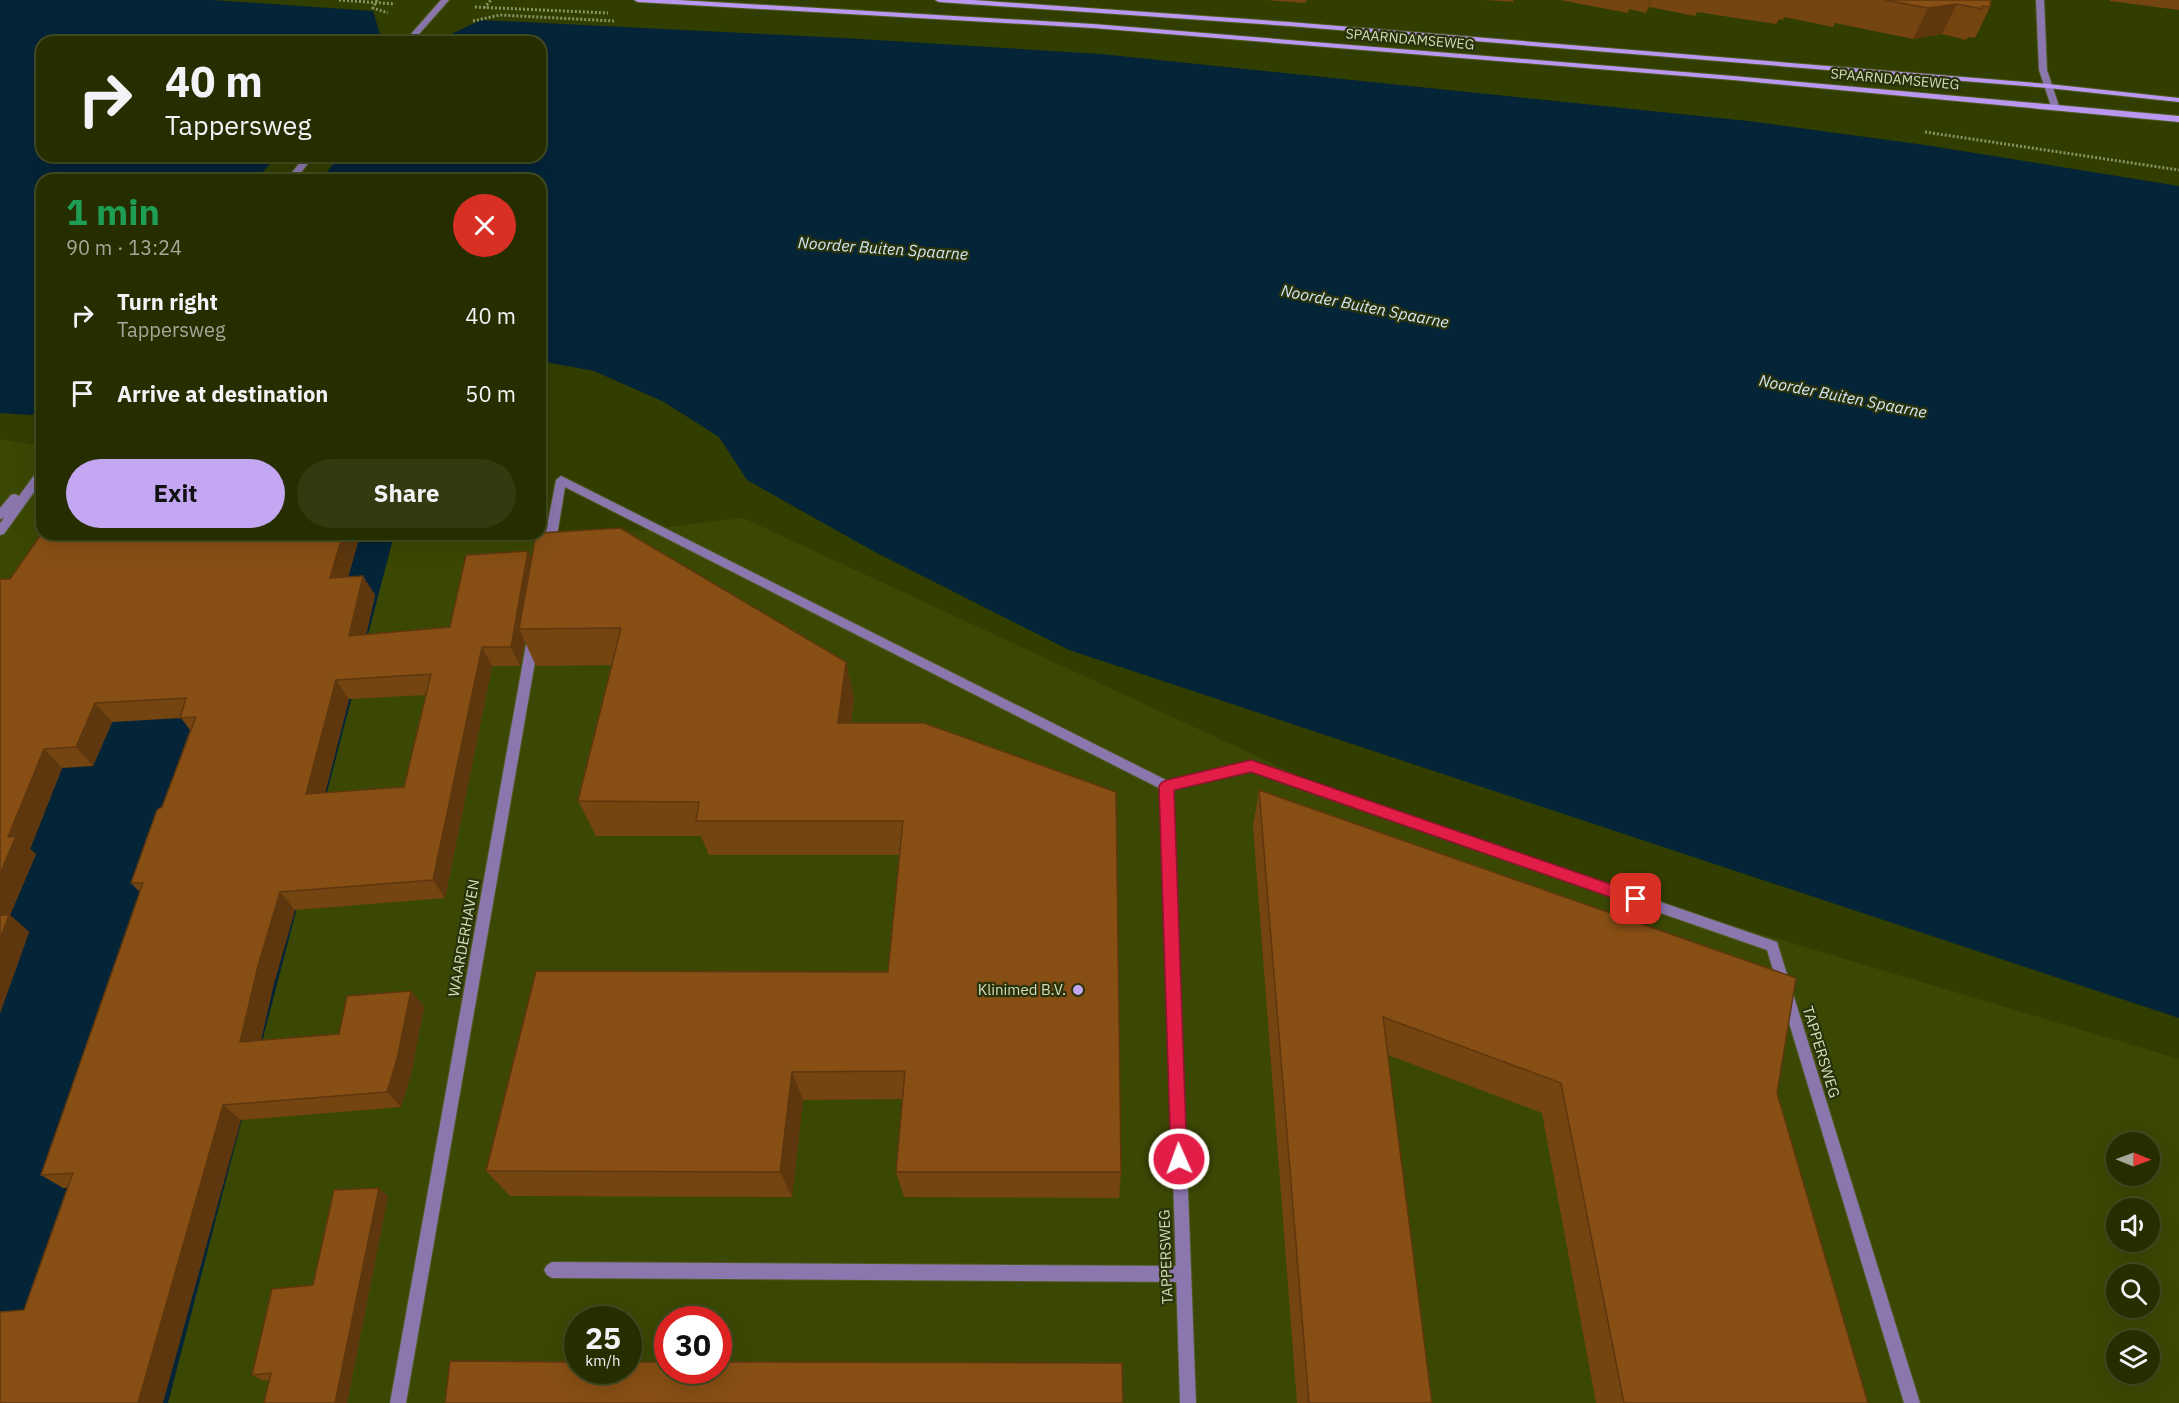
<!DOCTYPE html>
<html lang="en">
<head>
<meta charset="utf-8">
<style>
  body { margin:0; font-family:"IBM Plex Sans",sans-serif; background:#323a0f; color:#f1f3f6; height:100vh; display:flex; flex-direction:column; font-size:22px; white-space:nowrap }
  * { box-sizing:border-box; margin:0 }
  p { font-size:20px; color:#a4a899 }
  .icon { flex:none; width:33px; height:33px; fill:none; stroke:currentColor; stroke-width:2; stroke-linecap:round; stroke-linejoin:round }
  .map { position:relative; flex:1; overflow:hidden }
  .sheet { position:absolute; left:36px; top:174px; width:510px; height:366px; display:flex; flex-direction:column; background:#262e00; border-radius:18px; box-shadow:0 6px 24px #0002,0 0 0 2px #424a22 }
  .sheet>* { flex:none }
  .top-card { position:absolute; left:36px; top:36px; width:510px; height:126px; border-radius:18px; box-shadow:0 6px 24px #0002,0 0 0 2px #424a22; background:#262e00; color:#f1f3f6; overflow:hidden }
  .needle { width:39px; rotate:91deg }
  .tools { position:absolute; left:2106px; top:1132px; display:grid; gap:12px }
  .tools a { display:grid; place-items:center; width:54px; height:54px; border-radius:50%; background:#262e00; box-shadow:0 6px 24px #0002,0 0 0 2px #424a22; font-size:30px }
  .speed { position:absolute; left:564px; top:1306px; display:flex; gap:12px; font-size:30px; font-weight:700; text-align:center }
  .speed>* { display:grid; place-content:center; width:78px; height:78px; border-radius:50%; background:#262e00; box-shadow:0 6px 24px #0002,0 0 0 2px #424a22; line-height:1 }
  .speed small { font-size:15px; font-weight:400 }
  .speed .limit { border:9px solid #d22; background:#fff; color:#111 }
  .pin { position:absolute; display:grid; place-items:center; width:51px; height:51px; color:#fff; margin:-26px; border-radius:12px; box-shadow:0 3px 9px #0006 }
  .me { position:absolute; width:66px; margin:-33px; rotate:358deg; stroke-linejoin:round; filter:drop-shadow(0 0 4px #0008) }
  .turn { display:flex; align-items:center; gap:21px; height:126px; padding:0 30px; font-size:27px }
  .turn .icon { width:78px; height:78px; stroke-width:2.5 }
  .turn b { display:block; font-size:42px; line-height:51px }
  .round { display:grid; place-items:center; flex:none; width:63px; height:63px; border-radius:32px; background:#323a0f }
  .head { display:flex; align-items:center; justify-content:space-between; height:102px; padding:0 30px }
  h1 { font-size:36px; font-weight:700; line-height:45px; color:#1e9e55 }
  .action { display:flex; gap:12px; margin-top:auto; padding:12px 30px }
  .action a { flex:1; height:69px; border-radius:36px; background:#c3a7f2; color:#111; font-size:24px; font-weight:700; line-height:69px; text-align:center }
  .action a+a { background:#323a0f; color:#f1f3f6 }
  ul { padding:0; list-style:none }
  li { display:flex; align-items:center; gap:18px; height:78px; padding:0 30px }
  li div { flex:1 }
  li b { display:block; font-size:22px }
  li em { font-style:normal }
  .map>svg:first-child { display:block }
</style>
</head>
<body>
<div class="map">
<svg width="2179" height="1403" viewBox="0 0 2179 1403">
  <rect width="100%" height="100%" fill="#323e00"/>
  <!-- built -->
  <path fill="#3b4804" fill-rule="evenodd" d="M 0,439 L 42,446 L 42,534 L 540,534 L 569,539 L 743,518 L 1420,832 L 2179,1059 L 2179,1403 L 0,1403 ZM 2116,1143 L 2150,1143 L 2150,1176 L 2116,1176 ZM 2116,1209 L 2150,1209 L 2150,1242 L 2116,1242 ZM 2116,1275 L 2150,1275 L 2150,1308 L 2116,1308 ZM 578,1320 L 628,1320 L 628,1371 L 578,1371 ZM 668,1320 L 718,1320 L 718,1371 L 668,1371 ZM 2116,1341 L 2150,1341 L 2150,1374 L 2116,1374 Z"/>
  <!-- water -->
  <g fill="#042438" fill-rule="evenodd">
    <path d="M 0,0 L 212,0 L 373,11 L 380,34 L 441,39 L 481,20 L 844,38 L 1101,54 L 1748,121 L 1925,145 L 2179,186 L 2179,1018 L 1069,650 L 873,551 L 747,480 L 719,437 L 664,402 L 594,371 L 540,361 L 540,180 L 42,180 L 42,407 L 32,415 L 0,413 ZM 42,42 L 540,42 L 540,156 L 42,156 Z"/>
    <polygon points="393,539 168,1403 0,1403 0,677 222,548"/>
  </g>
  <!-- pier -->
  <g fill="#323e00">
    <polygon points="384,33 438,38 434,42 376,42"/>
    <polygon points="277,156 340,156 320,180 256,180"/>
  </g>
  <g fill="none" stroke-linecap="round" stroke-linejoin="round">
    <!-- service casing -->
    <g stroke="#4f5b21" stroke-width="2">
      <polygon id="service" points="552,1262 1183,1266 1188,1269 1191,1274 1188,1279 1183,1282 552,1278 547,1275 544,1270 547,1265"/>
    </g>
    <!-- minor casing -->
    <g stroke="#4f5b21" stroke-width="2">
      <g id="minor">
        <polygon points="2036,0 2044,0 2047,70 2059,106 2055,109 2051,106 2039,70"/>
        <polygon points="561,476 1168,781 1251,761 1777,942 1920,1403 1904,1403 1767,950 1251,771 1173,790 1196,1403 1180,1403 1161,789 565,487 555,548 553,551 545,551 543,548 556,480"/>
        <polygon points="533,635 539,639 406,1403 390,1403 527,639"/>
      </g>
    </g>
    <!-- tertiary casing -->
    <g stroke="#4f5b21" stroke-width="2">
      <g id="tertiary">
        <polygon points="441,0 449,0 412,42 404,42"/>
        <polygon points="305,156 314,156 295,180 286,180"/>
        <polygon points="42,469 42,481 4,534 0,535 0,523 4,518 0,519 0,508 11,495 15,494 19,496 38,470"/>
      </g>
    </g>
    <!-- secondary casing -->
    <g stroke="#4f5b21" stroke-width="2">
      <g id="secondary">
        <polygon points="634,0 678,0 1093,24 1733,76 2179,116 2179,122 1733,80 1093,28 638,2"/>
        <polygon points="935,0 973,0 1289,22 2048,84 2179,98 2179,102 2048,88 1289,26 939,2"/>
      </g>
    </g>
    <!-- path -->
    <g stroke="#889363" stroke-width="3" stroke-dasharray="2 2" stroke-linecap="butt">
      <polyline points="339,0 395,4"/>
      <polyline points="377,0 373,8 388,13"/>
      <polyline points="475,7 608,13"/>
      <polyline points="484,8 491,0"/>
      <polyline points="473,21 500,15 614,21"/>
      <polyline points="1925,132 2179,170"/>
    </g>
    <!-- service -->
    <use href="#service" fill="#8b76ae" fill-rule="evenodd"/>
    <!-- minor -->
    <use href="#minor" fill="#8b76ae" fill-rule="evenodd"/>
    <!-- tertiary -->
    <use href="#tertiary" fill="#8b76ae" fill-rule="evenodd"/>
    <!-- secondary -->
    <use href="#secondary" fill="#ba97f0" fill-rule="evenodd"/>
  </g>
  <!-- wall -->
  <g fill="#744411" fill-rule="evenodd">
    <polygon points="1266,0 1307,0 1305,3"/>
    <polygon points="1487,0 1513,0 1513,2"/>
    <polygon points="1560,0 1991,0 1990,7 1975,38 1968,37 1966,40 1942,34 1913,39 1835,23 1833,27 1784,17 1783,20 1779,19 1776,24 1697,12 1695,16 1649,7 1646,13 1629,9 1628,13"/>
    <polygon points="2110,0 2179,0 2179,10 2110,1"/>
    <path d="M 358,542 L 348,577 L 375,595 L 366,634 L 450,627 L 532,559 L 846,662 L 854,698 L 851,723 L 1121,1172 L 1119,1198 L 904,1197 L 896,1172 L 903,1099 L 803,1100 L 792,1197 L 510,1196 L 486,1171 L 888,972 L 899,855 L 709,855 L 701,836 L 596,836 L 578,801 L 612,665 L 536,666 L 525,642 L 520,666 L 492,666 L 445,898 L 295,910 L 274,983 L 261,1040 L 339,1034 L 411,991 L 424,1007 L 411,1074 L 401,1107 L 241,1120 L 24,1310 L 67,1188 L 63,1188 L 41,1175 L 140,892 L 131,883 L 162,807 L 190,730 L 181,718 L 112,722 L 93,766 L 62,768 L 30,849 L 36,854 L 10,915 L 29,932 L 0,1013 L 0,579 L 10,579 ZM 426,695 L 404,787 L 325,793 L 349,699 Z"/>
    <polygon points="1259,790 1777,1093 1868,1403 1596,1403 1542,1113 1388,1055 1432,1403 1297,1403 1253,827"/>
    <polygon points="388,1196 347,1403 265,1403 270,1380 263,1381 252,1375"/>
  </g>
  <!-- shaded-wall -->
  <g fill="#5e370e">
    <polygon points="1650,0 1651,0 1646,13"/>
    <polygon points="1957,4 1942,34 1913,39 1928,8"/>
    <polygon points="343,534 353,534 358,542 342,597 330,578"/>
    <polygon points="528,551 537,571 519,629 525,642 520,666 511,647"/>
    <polygon points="363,576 375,595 362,655 349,636"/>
    <polygon points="482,647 492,666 445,898 433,880"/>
    <polygon points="846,662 854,698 846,759 838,723"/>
    <polygon points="336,680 349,699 320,813 306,794"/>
    <polygon points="95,703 112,722 93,766 76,747"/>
    <polygon points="44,749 62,768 30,849 36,854 10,915 29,932 0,1013 0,874 8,837"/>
    <polygon points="280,892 295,910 274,983 257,1057 240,1042 258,966"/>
    <polygon points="411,991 424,1007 411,1074 401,1107 387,1092"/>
    <polygon points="792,1072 803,1100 792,1197 780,1172"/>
    <polygon points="223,1105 241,1120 163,1403 138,1403"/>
    <polygon points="379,1188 388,1196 347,1403 335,1403"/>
  </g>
  <!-- building -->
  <g fill="#874f14" stroke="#5e370e" stroke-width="1.5" fill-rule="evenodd">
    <polygon points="1885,0 1991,0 1990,7 1982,6 1982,9 1957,4 1928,8"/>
    <polygon points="620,528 846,662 838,723 924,723 1116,792 1121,1172 896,1172 905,1071 792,1072 780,1172 486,1171 536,971 888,972 903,821 696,821 699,802 578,801 621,628 519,629 536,534 540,534 540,533"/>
    <path d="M 42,533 L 42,534 L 343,534 L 330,578 L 363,576 L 349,636 L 450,627 L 466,555 L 528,551 L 511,647 L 482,647 L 433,880 L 280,892 L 258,966 L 240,1042 L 339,1034 L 347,996 L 411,991 L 397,1059 L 387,1092 L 223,1105 L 138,1403 L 0,1403 L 0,1312 L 24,1310 L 73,1173 L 41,1175 L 143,883 L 131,883 L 157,810 L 162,807 L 196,717 L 180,718 L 186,698 L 95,703 L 76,747 L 44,749 L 8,837 L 16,836 L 0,874 L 0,579 L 10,579 ZM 431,674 L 404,787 L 306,794 L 336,680 Z"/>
    <polygon points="1259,790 1796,978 1777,1093 1868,1403 1624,1403 1561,1083 1383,1017 1432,1403 1309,1403"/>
    <polygon points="0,915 9,915 0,939"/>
    <polygon points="379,1188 335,1403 264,1403 271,1373 252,1375 272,1289 313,1285 334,1190"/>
    <polygon points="450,1361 578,1362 578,1371 628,1371 628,1362 668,1362 668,1371 718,1371 718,1362 1122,1363 1123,1403 445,1403"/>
  </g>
  <!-- route -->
  <polygon fill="#e11d48" stroke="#92132f" stroke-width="1.5" points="1251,760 1636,893 1641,895 1643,899 1641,904 1636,906 1251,772 1174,790 1187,1159 1185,1164 1179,1167 1173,1164 1171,1159 1159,786 1162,782 1167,780"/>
  <!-- markers -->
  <circle fill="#c3a7f2" stroke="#29320a" stroke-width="2" cx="1078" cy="990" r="6"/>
  <g text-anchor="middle" stroke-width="4.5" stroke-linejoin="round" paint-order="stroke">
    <!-- far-street labels -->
    <g font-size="14" fill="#d2ddb8" stroke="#29320a">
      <text transform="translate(1410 39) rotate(5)" y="5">SPAARNDAMSEWEG</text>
      <text transform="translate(1895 79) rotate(5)" y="5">SPAARNDAMSEWEG</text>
    </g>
    <!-- street labels -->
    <g font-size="15" fill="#d2ddb8" stroke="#29320a">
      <text transform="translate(464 938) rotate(-80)" y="5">WAARDERHAVEN</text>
      <text transform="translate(1821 1052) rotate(73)" y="5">TAPPERSWEG</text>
      <text transform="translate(1166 1257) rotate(-92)" y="5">TAPPERSWEG</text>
    </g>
    <!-- poi labels -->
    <g font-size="15" fill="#d2ddb8" stroke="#29320a" text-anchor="end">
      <text x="1066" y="995">Klinimed B.V.</text>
    </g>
    <!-- water labels -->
    <g font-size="16" font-style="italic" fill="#d2e8f8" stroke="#29320a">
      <text transform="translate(883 248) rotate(4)" y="6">Noorder Buiten Spaarne</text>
      <text transform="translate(1365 306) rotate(11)" y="6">Noorder Buiten Spaarne</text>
      <text transform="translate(1843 396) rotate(11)" y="6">Noorder Buiten Spaarne</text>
    </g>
  </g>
</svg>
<div class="tools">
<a><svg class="needle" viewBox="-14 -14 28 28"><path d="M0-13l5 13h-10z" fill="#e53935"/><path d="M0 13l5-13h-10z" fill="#a4a899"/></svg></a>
<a><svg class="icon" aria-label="sound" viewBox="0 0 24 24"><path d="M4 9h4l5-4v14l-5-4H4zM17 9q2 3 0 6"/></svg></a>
<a><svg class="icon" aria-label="search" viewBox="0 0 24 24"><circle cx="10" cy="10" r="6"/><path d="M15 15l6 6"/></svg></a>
<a><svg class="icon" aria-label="layers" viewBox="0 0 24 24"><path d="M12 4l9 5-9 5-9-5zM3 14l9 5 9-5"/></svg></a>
</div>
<div class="speed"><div>25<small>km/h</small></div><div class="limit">30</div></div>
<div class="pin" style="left:1636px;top:899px;background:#d93025"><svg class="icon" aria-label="arrive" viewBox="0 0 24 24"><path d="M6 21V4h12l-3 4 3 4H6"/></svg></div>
<svg class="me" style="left:1179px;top:1159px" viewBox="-20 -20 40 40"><circle r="17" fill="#e11d48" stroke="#fff" stroke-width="3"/><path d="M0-11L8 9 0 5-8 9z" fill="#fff"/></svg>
<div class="top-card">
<div class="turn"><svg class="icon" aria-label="right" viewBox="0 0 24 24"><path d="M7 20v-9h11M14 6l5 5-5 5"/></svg><div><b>40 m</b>Tappersweg</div></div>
</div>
<section class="sheet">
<div class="head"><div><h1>1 min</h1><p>90 m · 13:24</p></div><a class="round" style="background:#d93025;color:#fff"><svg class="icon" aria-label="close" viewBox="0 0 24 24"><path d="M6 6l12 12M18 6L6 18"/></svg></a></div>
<ul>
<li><svg class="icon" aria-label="right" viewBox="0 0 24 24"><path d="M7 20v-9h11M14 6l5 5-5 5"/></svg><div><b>Turn right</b><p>Tappersweg</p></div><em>40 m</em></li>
<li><svg class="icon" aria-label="arrive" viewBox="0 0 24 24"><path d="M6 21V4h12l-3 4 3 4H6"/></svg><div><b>Arrive at destination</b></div><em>50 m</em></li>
</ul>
<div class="action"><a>Exit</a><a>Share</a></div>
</section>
</div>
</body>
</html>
